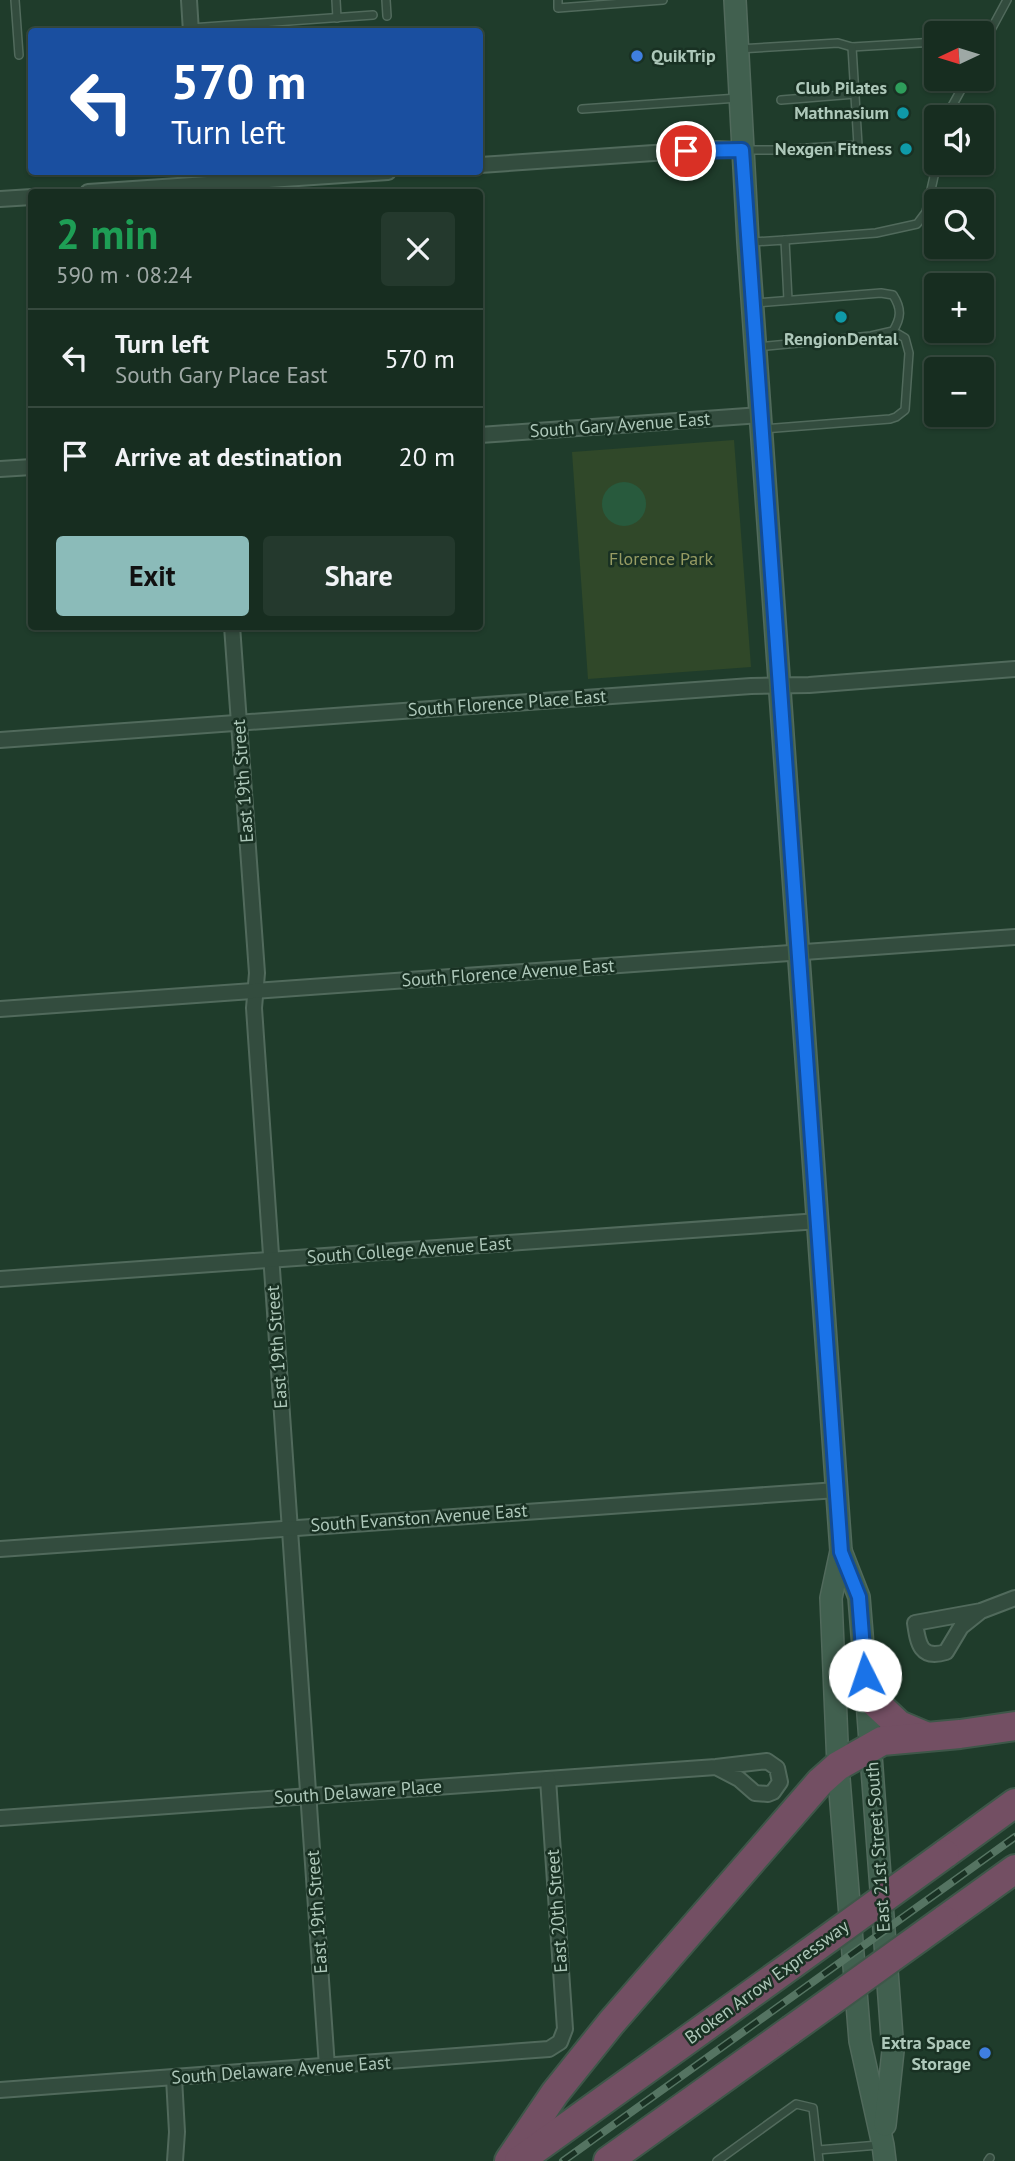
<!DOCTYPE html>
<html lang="en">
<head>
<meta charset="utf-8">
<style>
  body { margin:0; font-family:"PT Sans",sans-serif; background:#24392d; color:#f1f3f6; height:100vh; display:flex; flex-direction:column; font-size:26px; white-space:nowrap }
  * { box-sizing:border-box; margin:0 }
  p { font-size:23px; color:#9ea8a5 }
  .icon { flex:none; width:38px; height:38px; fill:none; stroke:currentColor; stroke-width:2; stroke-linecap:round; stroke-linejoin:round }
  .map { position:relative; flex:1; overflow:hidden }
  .side { position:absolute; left:28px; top:189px; width:455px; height:441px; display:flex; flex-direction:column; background:#172d20; border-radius:7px; box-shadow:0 2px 5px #0004,0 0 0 2px #36493e }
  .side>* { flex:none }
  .banner { position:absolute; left:28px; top:28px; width:455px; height:147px; border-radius:7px; box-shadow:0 2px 5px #0004,0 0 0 2px #36493e; background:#1a4fa0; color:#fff; overflow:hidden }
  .needle { width:46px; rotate:266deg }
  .controls { position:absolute; left:924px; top:21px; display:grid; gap:14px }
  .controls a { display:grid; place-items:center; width:70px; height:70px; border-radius:7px; background:#172d20; box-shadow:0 2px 5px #0004,0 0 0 2px #36493e; font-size:35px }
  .pin { position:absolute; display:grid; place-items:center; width:60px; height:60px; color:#fff; margin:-30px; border:4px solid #fff; border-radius:50%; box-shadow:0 2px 7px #0007 }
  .me { position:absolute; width:77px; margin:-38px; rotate:356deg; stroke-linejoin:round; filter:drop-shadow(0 0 5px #0008) }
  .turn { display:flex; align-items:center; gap:24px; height:147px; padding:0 28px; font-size:32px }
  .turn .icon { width:91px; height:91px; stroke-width:2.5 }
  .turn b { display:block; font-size:49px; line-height:60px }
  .round { display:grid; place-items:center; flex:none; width:74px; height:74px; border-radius:7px; background:#24392d }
  .overview { display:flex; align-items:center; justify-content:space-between; height:119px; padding:0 28px }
  h1 { font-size:42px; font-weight:600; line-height:52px; color:#1e9e55 }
  .cta { display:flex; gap:14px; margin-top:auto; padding:14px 28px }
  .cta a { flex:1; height:80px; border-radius:7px; background:#8bbbb9; color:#111; font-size:28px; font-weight:600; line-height:80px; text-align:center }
  .cta a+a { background:#24392d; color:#f1f3f6 }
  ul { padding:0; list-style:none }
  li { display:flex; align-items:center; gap:21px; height:98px; padding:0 28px; border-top:2px solid #36493e }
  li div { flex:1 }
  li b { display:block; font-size:26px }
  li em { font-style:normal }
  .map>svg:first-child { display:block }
</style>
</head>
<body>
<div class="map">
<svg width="1015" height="2161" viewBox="0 0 1015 2161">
  <rect width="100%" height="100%" fill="#1f3c2b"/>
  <!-- green -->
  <polygon fill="#304829" points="734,440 751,667 588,679 572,452"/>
  <!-- water -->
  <circle fill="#285a3d" cx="624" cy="504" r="22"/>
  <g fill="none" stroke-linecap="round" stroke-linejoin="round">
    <!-- service casing -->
    <g stroke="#516a5c" stroke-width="10">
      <g id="service">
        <polyline points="15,0 19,55"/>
        <polyline points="336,0 337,18"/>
        <polyline points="386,0 387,16"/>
        <polyline points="558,0 558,8 663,0"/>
        <polyline points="191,28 373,15"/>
        <polyline points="982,39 986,39 1007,0"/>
        <polyline points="738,49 838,43 852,47 936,42"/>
        <polyline points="781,100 855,94"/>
        <polyline points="582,109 738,98"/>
        <polyline points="946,117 967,79"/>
        <polyline points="746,150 774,150 858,145 852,47"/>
        <polyline points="785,240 876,233 917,224 926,212 937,163"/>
        <polyline points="752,242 785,240 788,300"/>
        <path d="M 756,303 L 881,293 L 893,295 C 902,309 901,318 893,331 L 871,336 L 757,347"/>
        <polyline points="763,429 890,419 896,417 905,410 909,353 905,338 893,331"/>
        <polyline points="818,2150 879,2145"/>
        <polyline points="717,2161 796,2104 813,2108 819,2161"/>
        <polyline points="988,2161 990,2158"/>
      </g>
    </g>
    <!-- minor casing -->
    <g stroke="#516a5c" stroke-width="18">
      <g id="minor">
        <polyline points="189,0 191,32"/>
        <polyline points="480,165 712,149 742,150"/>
        <polyline points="88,192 388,172"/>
        <polyline points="0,199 32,197"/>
        <polyline points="480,435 761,415"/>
        <polyline points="0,469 32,467"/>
        <polyline points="232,626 257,973 254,1008 327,2067"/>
        <polyline points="0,740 751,686 809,685 1015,669"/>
        <polyline points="0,1009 1015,937"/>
        <polyline points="0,1279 819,1221"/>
        <polyline points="0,1549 837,1490"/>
        <path d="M 981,1611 L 961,1627 L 946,1652 C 920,1660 918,1643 915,1623 L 981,1611 L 1015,1598"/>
        <polyline points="0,1818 716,1767 767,1761 777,1768 780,1782 773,1792 768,1794 755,1793 739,1779 716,1767"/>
        <polyline points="174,2078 177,2132 175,2161"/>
        <polyline points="0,2090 549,2049 560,2042 565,2029 548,1779"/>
      </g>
    </g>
    <!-- secondary casing -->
    <g stroke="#516a5c" stroke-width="24">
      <g id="secondary">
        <polyline points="735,0 748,242 841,1551 831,1598 838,1766 860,2041 883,2145 885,2161"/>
        <polyline points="841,1551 859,1597 862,1634 893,2051 885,2125"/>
      </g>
    </g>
    <!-- motorway casing -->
    <g stroke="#3e5749" stroke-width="32">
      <g id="motorway">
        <polyline points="867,1695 899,1725 925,1736"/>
        <polyline points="945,1854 1015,1803"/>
        <polyline points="944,1920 1015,1869"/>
        <polyline points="509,2161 555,2093 611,2023 820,1782 838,1766 882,1741 960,1734 1015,1726"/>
        <polyline points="519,2161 793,1964"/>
        <polyline points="608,2161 791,2030"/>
      </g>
    </g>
    <!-- service -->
    <use href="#service" stroke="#334c3e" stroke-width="7"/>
    <!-- minor -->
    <use href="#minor" stroke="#334c3e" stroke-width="14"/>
    <!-- secondary -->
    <use href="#secondary" stroke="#41604f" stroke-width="21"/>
    <!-- motorway -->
    <use href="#motorway" stroke="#734f63" stroke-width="28"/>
    <!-- rail casing -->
    <g stroke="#557462" stroke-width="8">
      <polyline id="rail" points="563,2161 1015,1837"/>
    </g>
    <!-- rail -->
    <use href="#rail" stroke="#193123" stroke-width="5" stroke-dasharray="16" stroke-linecap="butt"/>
    <!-- motorway-bridge casing -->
    <g stroke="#3e5749" stroke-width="32" stroke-linecap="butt">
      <g id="motorway-bridge">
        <polyline points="793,1964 945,1854"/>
        <polyline points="791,2030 944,1920"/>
      </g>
    </g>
    <!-- motorway-bridge -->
    <use href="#motorway-bridge" stroke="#734f63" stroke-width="28"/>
  </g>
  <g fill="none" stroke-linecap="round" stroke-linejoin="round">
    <!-- route casing -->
    <g stroke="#114b97" stroke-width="18">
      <polyline id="route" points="686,151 742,150 841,1552 859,1597 865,1675"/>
    </g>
    <!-- route -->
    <use href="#route" stroke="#1a73e8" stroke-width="12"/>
  </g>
  <!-- markers -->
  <g fill="#3f7fe0" stroke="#193123" stroke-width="2.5">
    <circle cx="637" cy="56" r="7"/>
    <circle cx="985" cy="2053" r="7"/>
  </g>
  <circle fill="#2e9e5b" stroke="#193123" stroke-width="2.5" cx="901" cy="88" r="7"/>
  <g fill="#0f9aa8" stroke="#193123" stroke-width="2.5">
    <circle cx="903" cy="113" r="7"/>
    <circle cx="906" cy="149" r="7"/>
    <circle cx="841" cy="317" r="7"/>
  </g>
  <g text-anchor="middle" stroke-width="5" stroke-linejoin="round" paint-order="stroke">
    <!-- poi labels -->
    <g font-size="18" font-weight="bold" fill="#aec8ba" stroke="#193123" text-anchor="end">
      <text x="651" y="62" text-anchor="start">QuikTrip</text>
      <text x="887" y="94">Club Pilates</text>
      <text x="889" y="119">Mathnasium</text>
      <text x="892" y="155">Nexgen Fitness</text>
      <text x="841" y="345" text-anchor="middle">RengionDental</text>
      <text x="971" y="2049">Extra Space<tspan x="971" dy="21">Storage</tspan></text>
    </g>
    <!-- street labels -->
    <g font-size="18" fill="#aec8ba" stroke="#193123">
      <text transform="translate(620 425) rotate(-4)" y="6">South Gary Avenue East</text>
      <text transform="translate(507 703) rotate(-4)" y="6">South Florence Place East</text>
      <text transform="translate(243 781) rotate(-94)" y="6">East 19th Street</text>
      <text transform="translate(508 973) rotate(-4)" y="6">South Florence Avenue East</text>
      <text transform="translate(409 1250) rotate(-4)" y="6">South College Avenue East</text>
      <text transform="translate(277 1347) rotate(-94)" y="6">East 19th Street</text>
      <text transform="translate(419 1518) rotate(-4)" y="6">South Evanston Avenue East</text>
      <text transform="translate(358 1792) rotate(-4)" y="6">South Delaware Place</text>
      <text transform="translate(878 1847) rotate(-94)" y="6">East 21st Street South</text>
      <text transform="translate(557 1911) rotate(-94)" y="6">East 20th Street</text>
      <text transform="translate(317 1912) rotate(-94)" y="6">East 19th Street</text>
      <text transform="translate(767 1982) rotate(-36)" y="6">Broken Arrow Expressway</text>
      <text transform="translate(281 2070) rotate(-4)" y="6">South Delaware Avenue East</text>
    </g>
    <!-- park labels -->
    <g font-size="18" fill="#979c63" stroke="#193123">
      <text x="661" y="565">Florence Park</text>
    </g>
  </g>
</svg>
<div class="controls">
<a><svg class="needle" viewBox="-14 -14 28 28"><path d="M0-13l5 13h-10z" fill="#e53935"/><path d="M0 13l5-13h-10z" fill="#9ea8a5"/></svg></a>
<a><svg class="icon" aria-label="sound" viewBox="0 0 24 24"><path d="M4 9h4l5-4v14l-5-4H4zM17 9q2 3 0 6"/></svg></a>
<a><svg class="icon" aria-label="search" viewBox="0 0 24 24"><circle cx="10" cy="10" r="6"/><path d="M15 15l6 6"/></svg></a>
<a>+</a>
<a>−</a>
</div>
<div class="pin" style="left:686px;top:151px;background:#d93025"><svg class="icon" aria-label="arrive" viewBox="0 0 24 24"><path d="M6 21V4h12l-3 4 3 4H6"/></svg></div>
<svg class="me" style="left:865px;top:1675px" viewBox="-20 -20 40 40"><circle r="19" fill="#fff"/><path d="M0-13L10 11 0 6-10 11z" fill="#1a73e8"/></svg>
<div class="banner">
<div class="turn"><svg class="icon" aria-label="left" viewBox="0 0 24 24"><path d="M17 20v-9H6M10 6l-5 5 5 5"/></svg><div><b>570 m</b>Turn left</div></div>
</div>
<section class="side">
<div class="overview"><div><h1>2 min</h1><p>590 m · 08:24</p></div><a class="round"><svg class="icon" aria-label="close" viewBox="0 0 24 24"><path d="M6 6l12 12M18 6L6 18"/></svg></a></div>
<ul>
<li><svg class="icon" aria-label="left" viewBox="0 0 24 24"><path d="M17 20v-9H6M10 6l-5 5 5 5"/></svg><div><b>Turn left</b><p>South Gary Place East</p></div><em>570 m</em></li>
<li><svg class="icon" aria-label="arrive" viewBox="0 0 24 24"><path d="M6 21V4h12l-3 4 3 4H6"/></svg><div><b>Arrive at destination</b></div><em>20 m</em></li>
</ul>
<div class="cta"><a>Exit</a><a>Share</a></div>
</section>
</div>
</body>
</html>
